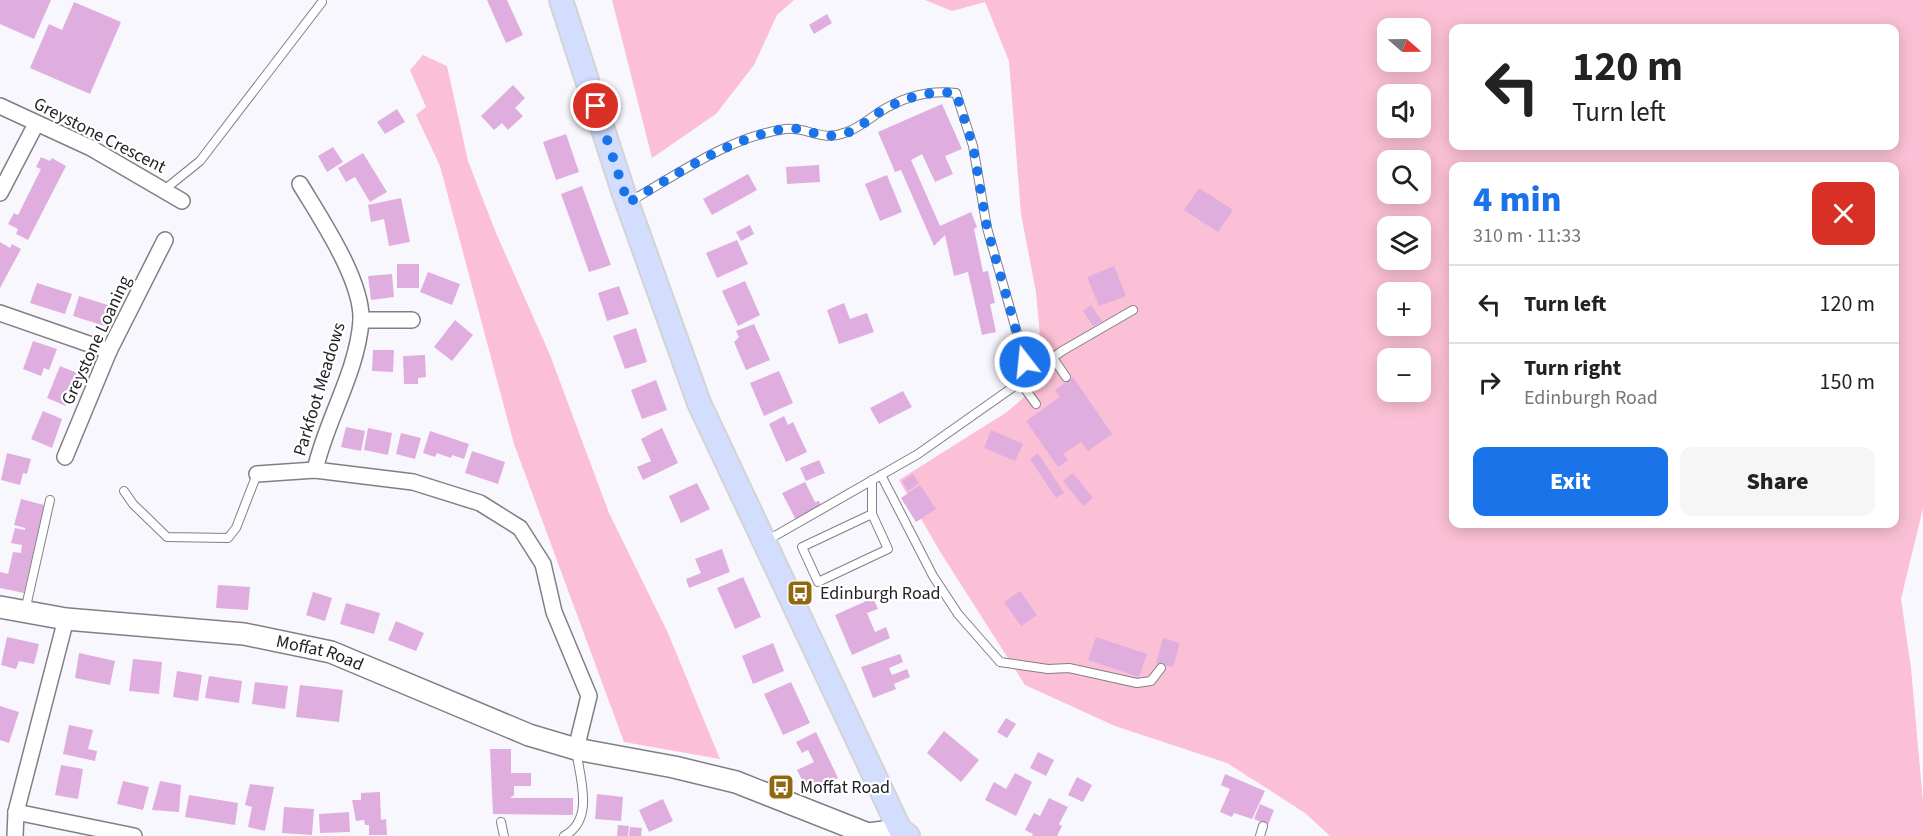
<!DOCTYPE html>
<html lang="en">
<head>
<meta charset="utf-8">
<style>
  body { margin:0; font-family:"Source Sans 3",sans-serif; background:#f6f6f6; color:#222; height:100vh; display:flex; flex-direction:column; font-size:22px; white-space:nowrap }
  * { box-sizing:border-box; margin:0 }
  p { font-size:20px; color:#767676 }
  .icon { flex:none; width:33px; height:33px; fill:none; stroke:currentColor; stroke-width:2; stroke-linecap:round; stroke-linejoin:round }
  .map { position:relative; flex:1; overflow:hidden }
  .sheet { position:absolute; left:1449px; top:162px; width:450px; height:366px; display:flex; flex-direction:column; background:#fff; border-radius:12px; box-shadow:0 3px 15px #0003 }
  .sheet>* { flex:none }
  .hud { position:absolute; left:1449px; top:24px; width:450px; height:126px; border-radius:12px; box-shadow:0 3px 15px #0003; background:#fff; color:#222; overflow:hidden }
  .needle { width:39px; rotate:110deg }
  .buttons { position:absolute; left:1377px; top:18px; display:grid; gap:12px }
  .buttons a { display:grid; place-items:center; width:54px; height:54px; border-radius:12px; background:#fff; box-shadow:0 3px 15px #0003; font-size:30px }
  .pin { position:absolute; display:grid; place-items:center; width:51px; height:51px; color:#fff; margin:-26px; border:3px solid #fff; border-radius:50%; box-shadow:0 2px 6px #0007 }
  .me { position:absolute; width:66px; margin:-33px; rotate:344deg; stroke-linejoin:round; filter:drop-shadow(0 0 4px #0008) }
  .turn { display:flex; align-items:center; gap:21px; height:126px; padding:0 24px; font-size:27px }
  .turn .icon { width:78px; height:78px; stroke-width:2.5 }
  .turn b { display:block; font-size:42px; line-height:51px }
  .round { display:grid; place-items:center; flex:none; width:63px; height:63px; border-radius:12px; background:#f6f6f6 }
  .headline { display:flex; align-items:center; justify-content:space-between; height:102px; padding:0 24px }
  h1 { font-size:36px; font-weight:800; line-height:45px; color:#1a73e8 }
  .action { display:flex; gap:12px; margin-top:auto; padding:12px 24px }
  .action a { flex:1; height:69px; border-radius:12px; background:#1a73e8; color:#fff; font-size:24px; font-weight:800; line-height:69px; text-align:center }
  .action a+a { background:#f6f6f6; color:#222 }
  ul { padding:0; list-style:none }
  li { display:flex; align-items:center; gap:18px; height:78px; padding:0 24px; border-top:2px solid #e0e0e0 }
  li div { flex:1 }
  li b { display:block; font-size:22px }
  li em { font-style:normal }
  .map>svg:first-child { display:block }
</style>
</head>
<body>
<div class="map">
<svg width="1923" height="836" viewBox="0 0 1923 836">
  <rect width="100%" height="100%" fill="#f9f7fe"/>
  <!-- green -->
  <g fill="#fbc0d5" fill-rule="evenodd">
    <polygon points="612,0 794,0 777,15 754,65 716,114 652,158"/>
    <path d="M 925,0 L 1923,0 L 1923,508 L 1901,599 L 1911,668 L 1923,802 L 1923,836 L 1330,836 L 1305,813 L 1227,763 L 1115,726 L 1025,685 L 939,550 L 899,480 L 1007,412 L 1044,380 L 1036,292 L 1021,214 L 1009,61 L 985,2 L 952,11 ZM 1388,28 L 1420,28 L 1420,62 L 1388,62 ZM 1454,28 L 1894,28 L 1894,146 L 1454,146 ZM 1388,94 L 1420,94 L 1420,128 L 1388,128 ZM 1388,160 L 1420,160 L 1420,194 L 1388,194 ZM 1454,166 L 1894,166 L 1894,524 L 1454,524 ZM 1388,226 L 1420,226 L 1420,260 L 1388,260 ZM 1388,292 L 1420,292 L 1420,326 L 1388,326 ZM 1388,358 L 1420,358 L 1420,392 L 1388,392 Z"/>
    <polygon points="423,55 447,66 468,161 496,233 550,355 609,513 668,633 720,759 624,742 514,444 440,166 416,115 426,107 410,70"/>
  </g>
  <!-- building -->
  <g fill="#dfaede">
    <polygon points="0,0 51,0 34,39 0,24"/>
    <polygon points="487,0 507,0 523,35 506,43"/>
    <polygon points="74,2 121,22 90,94 30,68 49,24 62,30"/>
    <polygon points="827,14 832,23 814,34 809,25"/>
    <polygon points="513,85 525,98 515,108 523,116 508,130 502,123 494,130 481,116"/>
    <polygon points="942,104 962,149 945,156 953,174 935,182 922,154 911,160 940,226 971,212 977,227 974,229 983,272 988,271 995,303 990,304 996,332 982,335 968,272 954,276 945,235 934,246 901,170 895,172 878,132"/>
    <polygon points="397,109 405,122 385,134 377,122"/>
    <polygon points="566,134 579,172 556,180 543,142"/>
    <polygon points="333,147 343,162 327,172 318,156"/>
    <polygon points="363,153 387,192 370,202 355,177 346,182 338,168"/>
    <polygon points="41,157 50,161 52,158 66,166 28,240 16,234 18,229 8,224 14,213 18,215 41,169 36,167"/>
    <polygon points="819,165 820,182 787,184 786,167"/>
    <polygon points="748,174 757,190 712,215 703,199"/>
    <polygon points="887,175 902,212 880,221 865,184"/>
    <polygon points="582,186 611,265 589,272 561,194"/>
    <polygon points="1199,188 1233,210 1218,232 1184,210"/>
    <polygon points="401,198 410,242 389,246 384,219 371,222 368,205"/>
    <polygon points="750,225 754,234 741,241 736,232"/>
    <polygon points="737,240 748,264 717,278 706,253"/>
    <polygon points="0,242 10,248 12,244 21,249 0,288"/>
    <rect x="397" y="264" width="22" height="24"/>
    <polygon points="1114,266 1126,296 1099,306 1087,277"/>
    <polygon points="428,272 460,284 452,305 420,292"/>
    <polygon points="392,274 394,297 371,300 368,276"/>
    <polygon points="745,281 760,315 738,326 722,291"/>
    <polygon points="37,283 72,294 65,314 30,303"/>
    <polygon points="619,286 629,314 607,321 598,293"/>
    <polygon points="79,296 114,307 108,327 73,316"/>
    <polygon points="844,303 850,319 867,313 874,332 839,344 827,310"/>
    <polygon points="1091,305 1102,321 1093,326 1083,311"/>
    <polygon points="455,320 473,335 452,361 434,347"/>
    <polygon points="754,324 770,360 746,370 734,342 739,337 736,331"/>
    <polygon points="636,328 647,362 625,369 613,336"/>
    <polygon points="33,341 57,349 49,370 44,368 41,376 23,369"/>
    <polygon points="373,350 394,350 393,372 372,371"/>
    <polygon points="425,355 426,377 418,378 418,384 404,384 403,356"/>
    <polygon points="60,366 82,375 66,406 47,398"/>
    <polygon points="779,371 793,403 764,416 750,383"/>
    <polygon points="1073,377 1112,434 1088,451 1081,442 1063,454 1068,460 1058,467 1026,421 1060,397 1055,390"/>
    <polygon points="656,380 667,410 642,419 631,390"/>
    <polygon points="903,391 912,407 879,424 870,408"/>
    <polygon points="43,411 62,419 52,448 31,439"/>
    <polygon points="784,416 788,425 793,422 807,452 786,462 769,424"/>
    <polygon points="346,427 365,431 361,451 341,447"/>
    <polygon points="368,428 392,433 388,455 364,450"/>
    <polygon points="662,428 678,463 643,480 637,467 651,461 641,439"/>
    <polygon points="991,430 1023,444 1015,461 984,448"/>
    <polygon points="430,431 469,444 464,459 452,455 451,458 437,453 435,457 423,453"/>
    <polygon points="401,433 421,438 415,459 396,454"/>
    <polygon points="472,451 505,462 498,484 465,473"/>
    <polygon points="7,453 31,459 27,474 23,473 20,485 1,480"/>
    <polygon points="1038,453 1064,493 1056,498 1030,459"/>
    <polygon points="819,460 825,473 806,481 800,468"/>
    <polygon points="1073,473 1093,498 1083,506 1063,481"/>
    <polygon points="913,474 919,483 908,491 902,481"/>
    <polygon points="805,482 815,502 819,501 822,507 796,520 782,493"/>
    <polygon points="697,483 710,509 681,523 669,496"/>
    <polygon points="920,485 936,509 916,522 901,498"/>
    <polygon points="21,499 44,505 24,593 0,588 0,572 8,574 13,552 21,553 22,545 11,543 15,528 25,530 25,528 14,525"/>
    <polygon points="722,549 730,572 689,588 686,579 701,573 695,559"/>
    <polygon points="743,577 761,617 735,629 717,588"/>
    <polygon points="218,585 250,587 248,610 216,608"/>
    <polygon points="1020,591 1037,615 1021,626 1004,602"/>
    <polygon points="313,592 332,598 325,621 306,615"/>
    <polygon points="873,598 878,609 867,613 875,632 886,627 890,638 852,655 835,615"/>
    <polygon points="346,603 380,613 374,634 340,624"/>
    <polygon points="396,621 424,633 416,651 388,640"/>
    <polygon points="7,637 39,644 34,664 19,661 16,669 1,665"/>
    <polygon points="1096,637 1147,654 1139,677 1088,660"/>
    <polygon points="1163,638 1180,643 1173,667 1156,663"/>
    <polygon points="773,643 784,671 753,684 742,656"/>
    <polygon points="79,653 115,661 110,685 75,678"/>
    <polygon points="900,654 903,662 889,668 892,675 907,669 910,677 894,684 896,689 873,698 861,667"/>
    <polygon points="133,659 162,662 159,694 129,691"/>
    <polygon points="177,671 202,675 198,701 173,697"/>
    <polygon points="209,676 242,681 239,703 205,698"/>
    <polygon points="255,682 288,686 285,709 252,704"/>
    <polygon points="791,682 810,723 783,735 764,694"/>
    <polygon points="300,685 343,690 339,722 296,717"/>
    <polygon points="0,706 19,712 9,743 0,740"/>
    <polygon points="1006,718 1016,724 1007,738 997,732"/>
    <polygon points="69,725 93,730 88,749 97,751 95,761 63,754"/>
    <polygon points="944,731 979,760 961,782 927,753"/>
    <polygon points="816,732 838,778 817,788 814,782 805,786 797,770 814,762 808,750 802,753 796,742"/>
    <polygon points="490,749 511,749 511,773 531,773 531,786 514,786 514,795 510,798 573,798 573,815 493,814"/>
    <polygon points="1038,752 1054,760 1046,776 1030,768"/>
    <polygon points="61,765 83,769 78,799 55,795"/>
    <polygon points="1015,773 1032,782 1016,816 985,800 994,782 1006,789"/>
    <polygon points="1225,774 1265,791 1252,819 1234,813 1232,817 1220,812 1230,789 1221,785"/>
    <polygon points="1077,777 1092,785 1083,802 1068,795"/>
    <polygon points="123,781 149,787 143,810 117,804"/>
    <polygon points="160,781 181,785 179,812 152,810"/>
    <polygon points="250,784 274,787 265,831 248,827 252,807 245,805"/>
    <polygon points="380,792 381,820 386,819 387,835 369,835 369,825 365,825 364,820 356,821 352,800 361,800 361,793"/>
    <polygon points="597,794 623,797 621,821 595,819"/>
    <polygon points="189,795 238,803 235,825 185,817"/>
    <polygon points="1049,798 1068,807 1059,824 1062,826 1057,836 1032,836 1033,834 1025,830 1034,813 1040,816"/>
    <polygon points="663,799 673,821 649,832 639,810"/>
    <polygon points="1260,804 1274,810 1268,825 1254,819"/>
    <polygon points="284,807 314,809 312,835 282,833"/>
    <polygon points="349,812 350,832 320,833 319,814"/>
    <polygon points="618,825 629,826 628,836 617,836"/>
    <polygon points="630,827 642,828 641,836 629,836"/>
  </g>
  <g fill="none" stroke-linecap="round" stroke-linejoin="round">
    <!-- lane casing -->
    <g stroke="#817f86" stroke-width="10">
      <g id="lane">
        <polyline points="164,190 200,161 322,2"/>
        <path d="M 629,202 C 678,174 729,137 785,129 C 808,126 820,143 847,132 C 858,128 868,120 878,113 C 901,98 928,90 956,93 L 973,146 L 987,228 L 1025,361 L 1016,385 L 918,454 L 766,541"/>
        <polyline points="1053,358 1066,377"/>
        <polyline points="1020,382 1036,404"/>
        <polyline points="1017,384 1062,351 1133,310"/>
        <polyline points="881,475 933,576 958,614 1000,662 1048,669 1069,668 1137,683 1151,681 1161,668"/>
        <polyline points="124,491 133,504 167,537 228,538 236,528 257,474"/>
        <polygon points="872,514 888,549 818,582 802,547"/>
        <polyline points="872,514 872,480"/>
        <polyline points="25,611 50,500"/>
        <polyline points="501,822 504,836"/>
        <path d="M 564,836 C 595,820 580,778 576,750"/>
        <polyline points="1260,836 1263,826"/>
      </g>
    </g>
    <!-- street casing -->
    <g stroke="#817f86" stroke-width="18">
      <g id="street">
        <polyline points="0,106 91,148 182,201"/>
        <path d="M 300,184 C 321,219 363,281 361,321 C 357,373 326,420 315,470"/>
        <polyline points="0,193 36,124"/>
        <polyline points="0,313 109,351"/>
        <polyline points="361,320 412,320"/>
        <polyline points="65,457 109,351 165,240"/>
        <polyline points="257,474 315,470 413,482 480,503 520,528 543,564 554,612 589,696 576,749"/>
        <polyline points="16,812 134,836"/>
        <polyline points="15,836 16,812 66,619"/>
      </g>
    </g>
    <!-- secondary casing -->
    <g stroke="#817f86" stroke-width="24">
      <g id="secondary">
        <path id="s1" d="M 0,607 L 66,619 L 244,634 L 331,652 L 529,735 L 576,749 L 674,767 L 736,782 L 868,834 L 900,830"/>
      </g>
    </g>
    <!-- primary casing -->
    <g stroke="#d3d3d3" stroke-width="26">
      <polyline id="primary" points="561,0 623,191 699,403 900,830 908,836"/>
    </g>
    <!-- lane -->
    <use href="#lane" stroke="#fff" stroke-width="8"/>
    <!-- street -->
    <use href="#street" stroke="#fff" stroke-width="15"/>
    <!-- secondary -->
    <use href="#secondary" stroke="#fff" stroke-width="21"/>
    <!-- primary -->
    <use href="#primary" stroke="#d3deff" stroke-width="22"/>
  </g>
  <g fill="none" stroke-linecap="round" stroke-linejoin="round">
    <!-- route -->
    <path stroke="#1a73e8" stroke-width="10" stroke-dasharray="0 18" d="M 596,106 L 628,203 C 677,174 728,139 784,129 C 806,125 820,142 847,133 C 858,129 868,120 878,113 C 901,99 928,90 956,93 L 973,146 L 987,228 L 1025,362"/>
  </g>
  <!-- icons -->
  <defs>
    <g id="bus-square" transform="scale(1.35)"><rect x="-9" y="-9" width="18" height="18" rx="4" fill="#90680f" stroke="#fff"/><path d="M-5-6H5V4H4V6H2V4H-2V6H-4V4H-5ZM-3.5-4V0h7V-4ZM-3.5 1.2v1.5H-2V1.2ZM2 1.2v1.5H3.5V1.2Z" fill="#fff"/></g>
  </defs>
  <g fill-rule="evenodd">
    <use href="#bus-square" x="800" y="593"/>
    <use href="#bus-square" x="781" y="787"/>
  </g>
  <g text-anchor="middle" stroke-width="4.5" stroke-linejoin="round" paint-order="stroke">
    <!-- street labels -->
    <g font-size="18" fill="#232325" stroke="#fff">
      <text transform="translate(100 135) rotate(27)" y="6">Greystone Crescent</text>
      <text transform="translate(96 340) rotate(-65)" y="6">Greystone Loaning</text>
      <text transform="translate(319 389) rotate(-73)" y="6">Parkfoot Meadows</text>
      <text dy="6" stroke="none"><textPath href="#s1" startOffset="324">Moffat Road</textPath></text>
    </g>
    <!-- poi labels -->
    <g font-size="18" fill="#232325" stroke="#fff" text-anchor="start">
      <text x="820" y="599">Edinburgh Road</text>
      <text x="800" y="793">Moffat Road</text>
    </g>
  </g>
</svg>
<div class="buttons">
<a><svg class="needle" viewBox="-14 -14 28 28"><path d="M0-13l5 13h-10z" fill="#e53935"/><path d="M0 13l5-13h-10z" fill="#767676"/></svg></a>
<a><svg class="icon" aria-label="sound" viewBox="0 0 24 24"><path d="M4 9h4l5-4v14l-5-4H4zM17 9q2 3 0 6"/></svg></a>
<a><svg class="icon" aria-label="search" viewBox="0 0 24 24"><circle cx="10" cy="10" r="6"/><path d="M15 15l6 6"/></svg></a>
<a><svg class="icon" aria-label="layers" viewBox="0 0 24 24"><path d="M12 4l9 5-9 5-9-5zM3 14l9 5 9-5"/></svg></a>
<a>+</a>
<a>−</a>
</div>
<div class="pin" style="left:596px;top:106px;background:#d93025"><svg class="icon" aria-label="arrive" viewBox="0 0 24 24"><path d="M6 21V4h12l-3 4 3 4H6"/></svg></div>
<svg class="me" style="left:1025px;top:362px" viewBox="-20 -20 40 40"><circle r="17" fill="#1a73e8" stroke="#fff" stroke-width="3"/><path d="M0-11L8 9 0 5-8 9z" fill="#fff"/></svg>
<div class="hud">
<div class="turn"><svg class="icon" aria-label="left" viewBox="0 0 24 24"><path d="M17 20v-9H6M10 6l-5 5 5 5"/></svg><div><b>120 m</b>Turn left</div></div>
</div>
<section class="sheet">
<div class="headline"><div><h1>4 min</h1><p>310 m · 11:33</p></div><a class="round" style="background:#d93025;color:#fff"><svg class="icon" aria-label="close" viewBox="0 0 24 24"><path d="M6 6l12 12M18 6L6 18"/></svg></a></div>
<ul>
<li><svg class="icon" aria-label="left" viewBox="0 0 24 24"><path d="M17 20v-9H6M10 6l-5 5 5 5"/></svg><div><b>Turn left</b></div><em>120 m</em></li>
<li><svg class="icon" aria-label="right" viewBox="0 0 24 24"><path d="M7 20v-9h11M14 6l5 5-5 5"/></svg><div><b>Turn right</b><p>Edinburgh Road</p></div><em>150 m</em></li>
</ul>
<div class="action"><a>Exit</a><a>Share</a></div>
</section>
</div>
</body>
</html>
